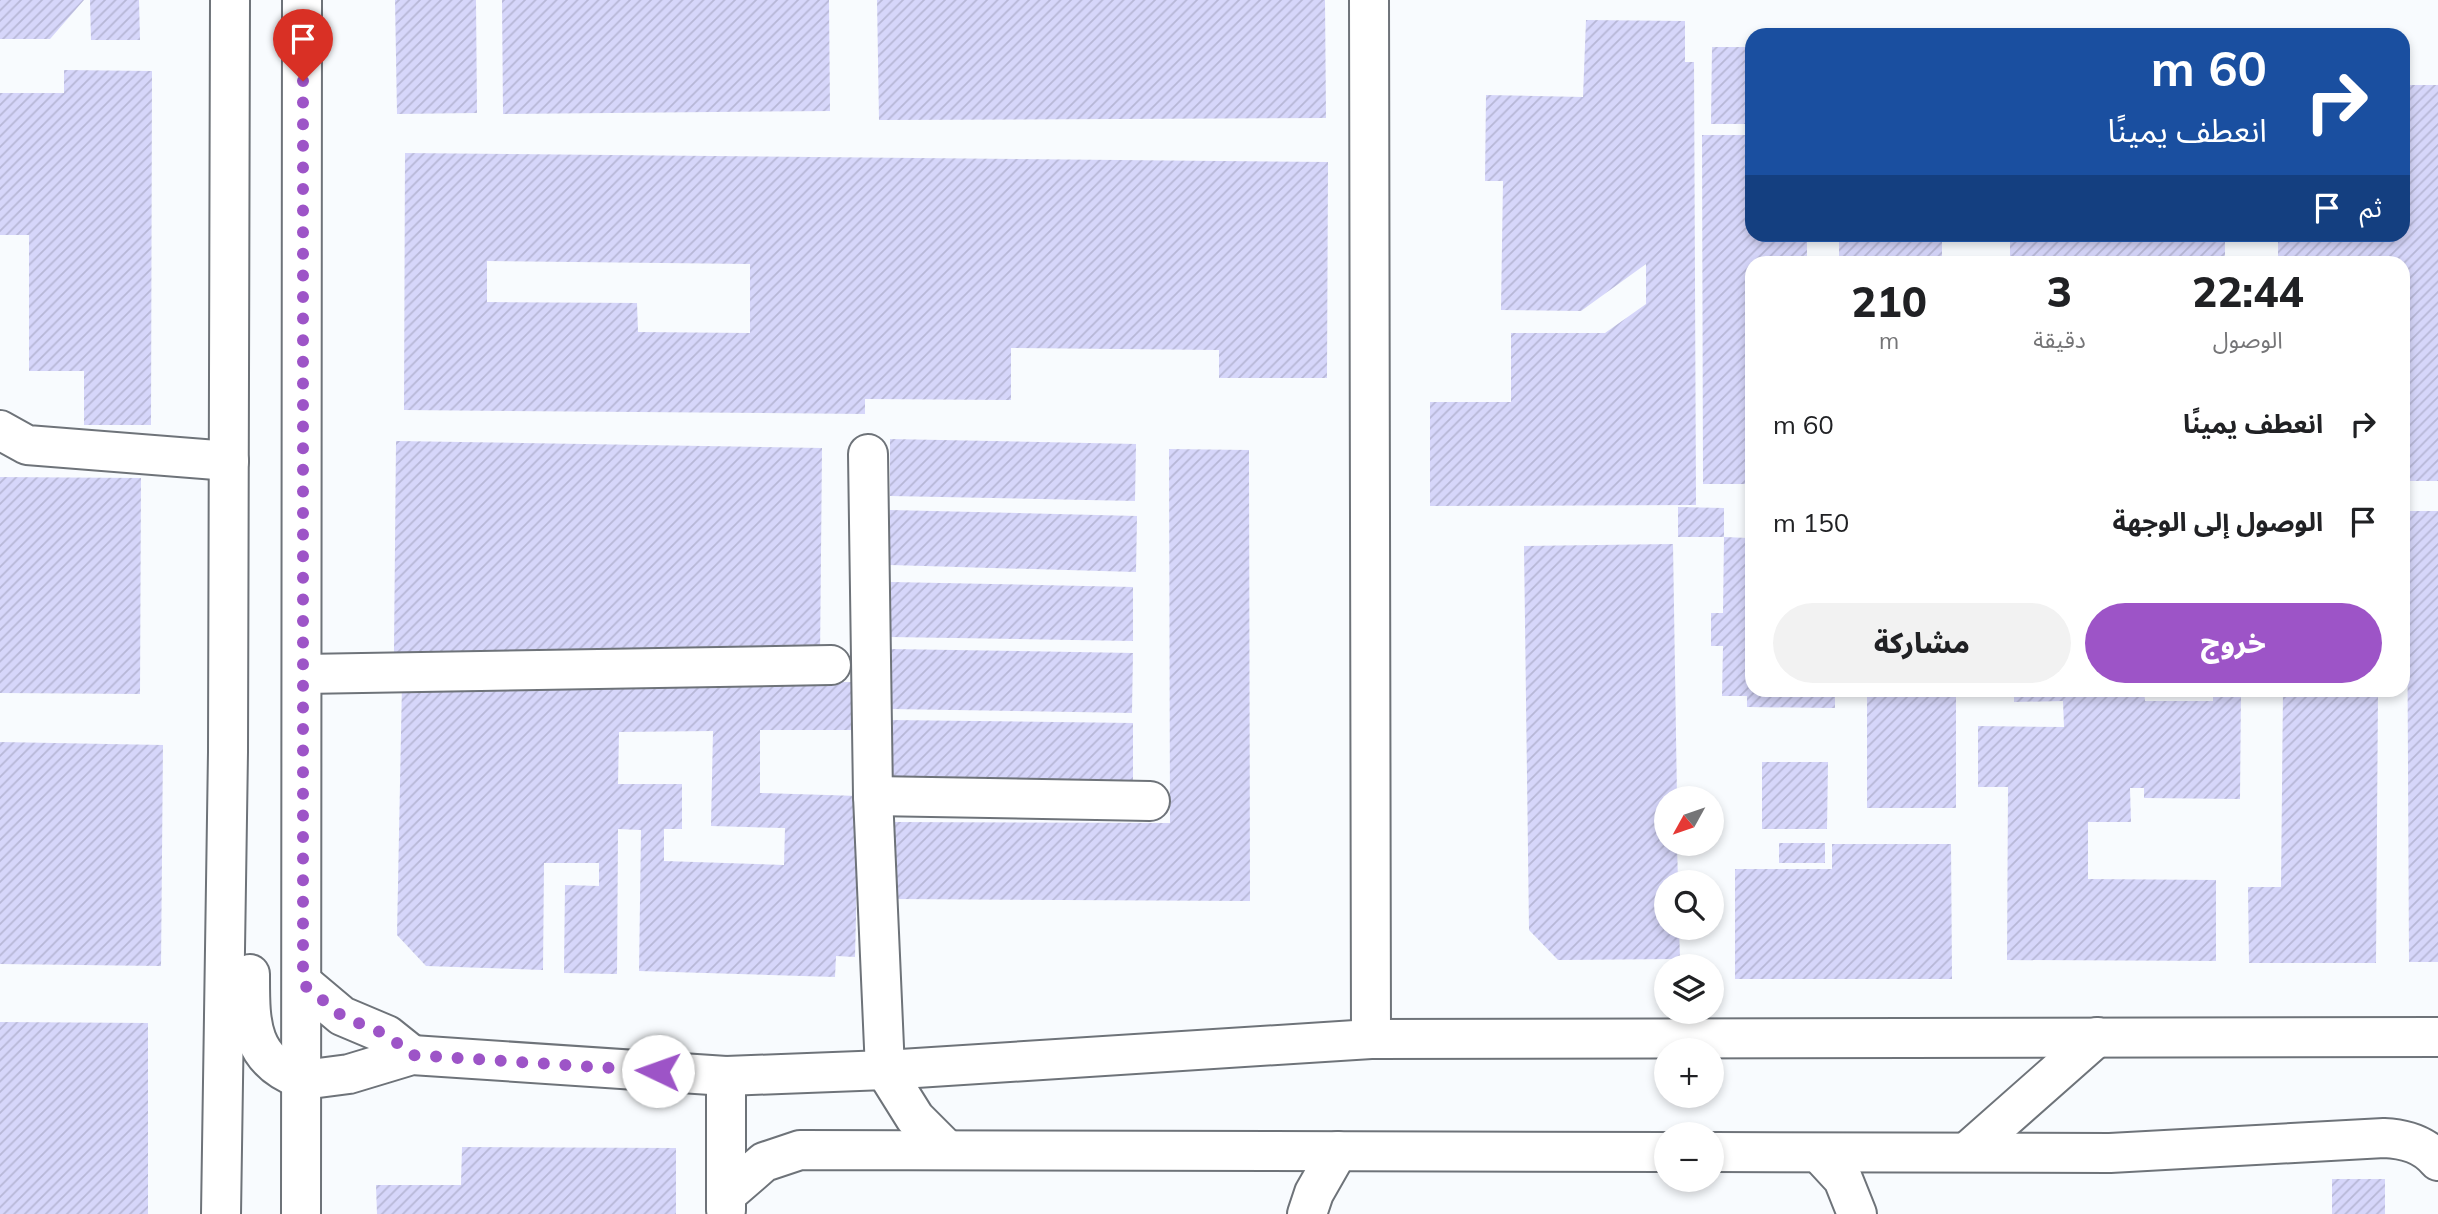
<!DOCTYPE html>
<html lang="ar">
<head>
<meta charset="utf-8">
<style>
  body { margin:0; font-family:Mulish,"Noto Sans Arabic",sans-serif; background:#f2f2f2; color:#202124; direction:rtl; height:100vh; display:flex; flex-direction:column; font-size:26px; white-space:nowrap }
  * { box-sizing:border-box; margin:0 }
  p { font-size:23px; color:#757577 }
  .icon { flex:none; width:38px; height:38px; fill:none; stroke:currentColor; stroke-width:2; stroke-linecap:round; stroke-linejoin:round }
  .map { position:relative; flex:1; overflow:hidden; direction:ltr }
  .side { position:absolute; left:1745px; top:256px; width:665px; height:441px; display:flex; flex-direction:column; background:#fff; border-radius:21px; box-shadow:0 4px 10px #0003; direction:rtl }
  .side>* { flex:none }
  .hud { position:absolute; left:1745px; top:28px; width:665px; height:214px; border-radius:21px; box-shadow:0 4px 10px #0003; direction:rtl; background:#1a4fa0; color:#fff; overflow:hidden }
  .needle { width:46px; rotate:230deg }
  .tools { position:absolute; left:1654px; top:786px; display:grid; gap:14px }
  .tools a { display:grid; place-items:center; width:70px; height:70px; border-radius:50%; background:#fff; box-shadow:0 4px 10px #0003; font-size:35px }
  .pin { position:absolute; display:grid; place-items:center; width:60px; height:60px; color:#fff; margin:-72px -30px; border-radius:50% 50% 50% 0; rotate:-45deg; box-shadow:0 0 7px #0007 }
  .pin .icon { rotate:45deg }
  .me { position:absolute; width:77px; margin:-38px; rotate:273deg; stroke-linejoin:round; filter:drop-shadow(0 0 5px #0008) }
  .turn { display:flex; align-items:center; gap:24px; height:147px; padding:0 28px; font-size:32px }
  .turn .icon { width:91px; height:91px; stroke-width:2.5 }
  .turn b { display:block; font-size:49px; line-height:60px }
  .then { display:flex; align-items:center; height:66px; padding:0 28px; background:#0003; gap:14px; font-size:26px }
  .eta { display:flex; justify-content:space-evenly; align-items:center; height:119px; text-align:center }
  .eta b { font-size:42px; font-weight:800; line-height:49px }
  .primary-button { display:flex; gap:14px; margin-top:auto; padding:14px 28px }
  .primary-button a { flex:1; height:80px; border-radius:42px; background:#9d54c7; color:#fff; font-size:28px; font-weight:800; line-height:80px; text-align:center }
  .primary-button a+a { background:#f2f2f2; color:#202124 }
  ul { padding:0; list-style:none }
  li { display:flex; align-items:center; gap:21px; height:98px; padding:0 28px }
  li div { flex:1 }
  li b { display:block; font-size:26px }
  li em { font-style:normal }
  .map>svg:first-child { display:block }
</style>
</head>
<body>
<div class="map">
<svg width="2438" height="1214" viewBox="0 0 2438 1214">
  <defs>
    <pattern id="building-hatch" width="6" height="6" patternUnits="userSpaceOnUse" patternTransform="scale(1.75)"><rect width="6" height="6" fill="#d6d6fa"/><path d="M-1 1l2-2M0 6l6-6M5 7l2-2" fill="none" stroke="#b7b7d6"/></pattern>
  </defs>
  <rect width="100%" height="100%" fill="#f8fbfe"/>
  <!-- building -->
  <g fill="url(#building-hatch)" fill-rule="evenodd">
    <polygon points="0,0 84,0 50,39 0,39"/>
    <polygon points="90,0 139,0 140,40 91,40"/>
    <polygon points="395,0 476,0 477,113 397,114"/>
    <polygon points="502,0 829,0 830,111 503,114"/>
    <polygon points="877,0 1325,0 1326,118 879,120"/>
    <polygon points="1586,20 1685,21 1685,62 1694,62 1696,505 1430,506 1430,402 1511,402 1511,333 1605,333 1646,304 1646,264 1581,311 1501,310 1503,181 1485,181 1486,95 1583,97"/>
    <polygon points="1712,47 1752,47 1752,124 1711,124"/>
    <polygon points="64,70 152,71 151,425 84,425 84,371 29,371 29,235 0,235 0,93 64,93"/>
    <polygon points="2403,85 2438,85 2438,481 2403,481 2403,262 2278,262 2278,234 2403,234"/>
    <polygon points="1702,135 1752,135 1752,234 1807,234 1807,262 1752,262 1752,484 1703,484"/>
    <path d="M 405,153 L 1328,162 L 1327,378 L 1219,378 L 1219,350 L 1011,348 L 1011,400 L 865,399 L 865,414 L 404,410 ZM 487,261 L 750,264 L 750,333 L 638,332 L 637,303 L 487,302 Z"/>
    <rect x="1839" y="234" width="103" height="28"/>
    <rect x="2010" y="234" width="215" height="28"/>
    <polygon points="890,439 1136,444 1135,501 890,496"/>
    <polygon points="396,441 822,448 820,659 394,652"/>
    <polygon points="1169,449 1249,450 1250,901 894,899 894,822 1170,823"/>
    <polygon points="0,477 141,478 140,694 0,693"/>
    <polygon points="1678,507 1724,508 1724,537 1678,537"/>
    <polygon points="890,510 1137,516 1136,572 890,565"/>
    <polygon points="2403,511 2438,511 2438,962 2409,962 2407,569 2403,569"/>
    <polygon points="1748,516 1752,516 1752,690 1835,690 1835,708 1747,707 1747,696 1722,696 1723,646 1711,646 1711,613 1723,613 1724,537 1748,538"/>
    <polygon points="1673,544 1677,798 1666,798 1666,844 1677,844 1678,882 1666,882 1666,928 1679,928 1680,959 1558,960 1529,930 1524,546"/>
    <polygon points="891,582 1133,587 1133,641 891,637"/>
    <polygon points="890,649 1133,653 1132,713 890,709"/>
    <path d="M 866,682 L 866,730 L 760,730 L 760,793 L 859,796 L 855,957 L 836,956 L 835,977 L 639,971 L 641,830 L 618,829 L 617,974 L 564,973 L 565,885 L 599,886 L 599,863 L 544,863 L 543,970 L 426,966 L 397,935 L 402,683 ZM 713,731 L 711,826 L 785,828 L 784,865 L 664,861 L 664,829 L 682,829 L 682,784 L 618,784 L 619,732 Z"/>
    <rect x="1867" y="690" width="89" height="118"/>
    <polygon points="2014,690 2144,690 2145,701 2213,701 2213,690 2241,690 2240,799 2144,798 2144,788 2130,788 2131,822 2088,822 2088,879 2216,880 2216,961 2007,960 2008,787 1978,787 1978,726 2064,727 2063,701 2014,702"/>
    <polygon points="2283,690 2378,690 2376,963 2249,963 2248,887 2281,887"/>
    <polygon points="889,720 1133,723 1133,782 889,780"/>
    <polygon points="0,742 163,745 161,966 0,964"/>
    <polygon points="1762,762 1828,762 1827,829 1762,829"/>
    <rect x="1779" y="843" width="46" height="20"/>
    <polygon points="1832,844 1951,844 1952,979 1735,979 1735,869 1832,869"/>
    <polygon points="0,1022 148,1023 148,1214 0,1214"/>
    <polygon points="462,1147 676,1148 676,1214 377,1214 376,1185 461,1185"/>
    <rect x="2332" y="1179" width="53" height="35"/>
  </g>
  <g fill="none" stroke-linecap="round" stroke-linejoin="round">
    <!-- minor casing -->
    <g stroke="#6e7379" stroke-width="42">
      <g id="minor">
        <polyline points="1369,0 1371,1039"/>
        <polyline points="0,430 27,445 229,461"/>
        <polyline points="868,454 873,796 885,1070 915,1118 947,1150"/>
        <polyline points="303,674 831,665"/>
        <polyline points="873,796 1150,801"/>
        <polyline points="304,984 342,1016 387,1035 412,1055"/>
        <polyline points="726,1076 726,1210"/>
        <polyline points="303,1080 349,1074 412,1055 726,1076 885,1070 1371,1039 2438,1037"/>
        <polyline points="1968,1151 2097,1037"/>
        <path d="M 1712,1152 L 2110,1153 L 2384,1138 C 2405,1139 2424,1144 2438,1161"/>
        <polyline points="1819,1153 1843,1179 1857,1214"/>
        <polyline points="726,1195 764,1162 800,1150 1666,1152"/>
        <polyline points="1307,1214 1314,1193 1338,1151"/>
      </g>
    </g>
    <!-- major casing -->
    <g stroke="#6e7379" stroke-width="42">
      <g id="major">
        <path d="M 250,974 C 250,1024 249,1060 303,1080"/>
        <polyline points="221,1214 228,752 230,0"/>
        <polyline points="301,1214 302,0"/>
      </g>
    </g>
    <!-- minor -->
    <use href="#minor" stroke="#fff" stroke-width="38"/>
    <!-- major -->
    <use href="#major" stroke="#fff" stroke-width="38"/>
  </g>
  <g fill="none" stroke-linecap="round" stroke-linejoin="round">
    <!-- route -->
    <polyline stroke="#9d54c7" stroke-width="12" stroke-dasharray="0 21.6" points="303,81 303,984 342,1016 387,1035 412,1055 658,1071"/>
  </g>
</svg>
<div class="tools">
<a><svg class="needle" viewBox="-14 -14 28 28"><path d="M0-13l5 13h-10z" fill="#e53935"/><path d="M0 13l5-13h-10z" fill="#757577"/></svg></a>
<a><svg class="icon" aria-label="search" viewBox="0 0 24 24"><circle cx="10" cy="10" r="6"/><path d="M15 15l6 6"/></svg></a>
<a><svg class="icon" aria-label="layers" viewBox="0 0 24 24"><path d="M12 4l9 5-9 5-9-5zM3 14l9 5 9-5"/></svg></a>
<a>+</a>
<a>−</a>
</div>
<div class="pin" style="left:303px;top:81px;background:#d93025"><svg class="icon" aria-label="arrive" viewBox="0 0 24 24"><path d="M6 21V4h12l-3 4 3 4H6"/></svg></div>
<svg class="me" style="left:658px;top:1071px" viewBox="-20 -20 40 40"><circle r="19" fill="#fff"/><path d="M0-13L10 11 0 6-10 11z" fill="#9d54c7"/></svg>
<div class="hud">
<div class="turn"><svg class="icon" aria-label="right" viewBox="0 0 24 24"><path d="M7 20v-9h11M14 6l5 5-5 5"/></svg><div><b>60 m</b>انعطف يمينًا</div></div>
<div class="then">ثم<svg class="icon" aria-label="arrive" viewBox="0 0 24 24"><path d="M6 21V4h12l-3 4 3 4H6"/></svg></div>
</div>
<section class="side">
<div class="eta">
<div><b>22:44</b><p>الوصول</p></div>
<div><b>3</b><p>دقيقة</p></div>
<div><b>210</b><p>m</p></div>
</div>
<ul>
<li><svg class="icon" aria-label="right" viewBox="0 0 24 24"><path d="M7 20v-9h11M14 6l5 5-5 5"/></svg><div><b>انعطف يمينًا</b></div><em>60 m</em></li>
<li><svg class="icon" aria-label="arrive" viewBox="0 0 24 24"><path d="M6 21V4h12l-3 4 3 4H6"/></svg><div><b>الوصول إلى الوجهة</b></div><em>150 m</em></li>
</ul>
<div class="primary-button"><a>خروج</a><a>مشاركة</a></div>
</section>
</div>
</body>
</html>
